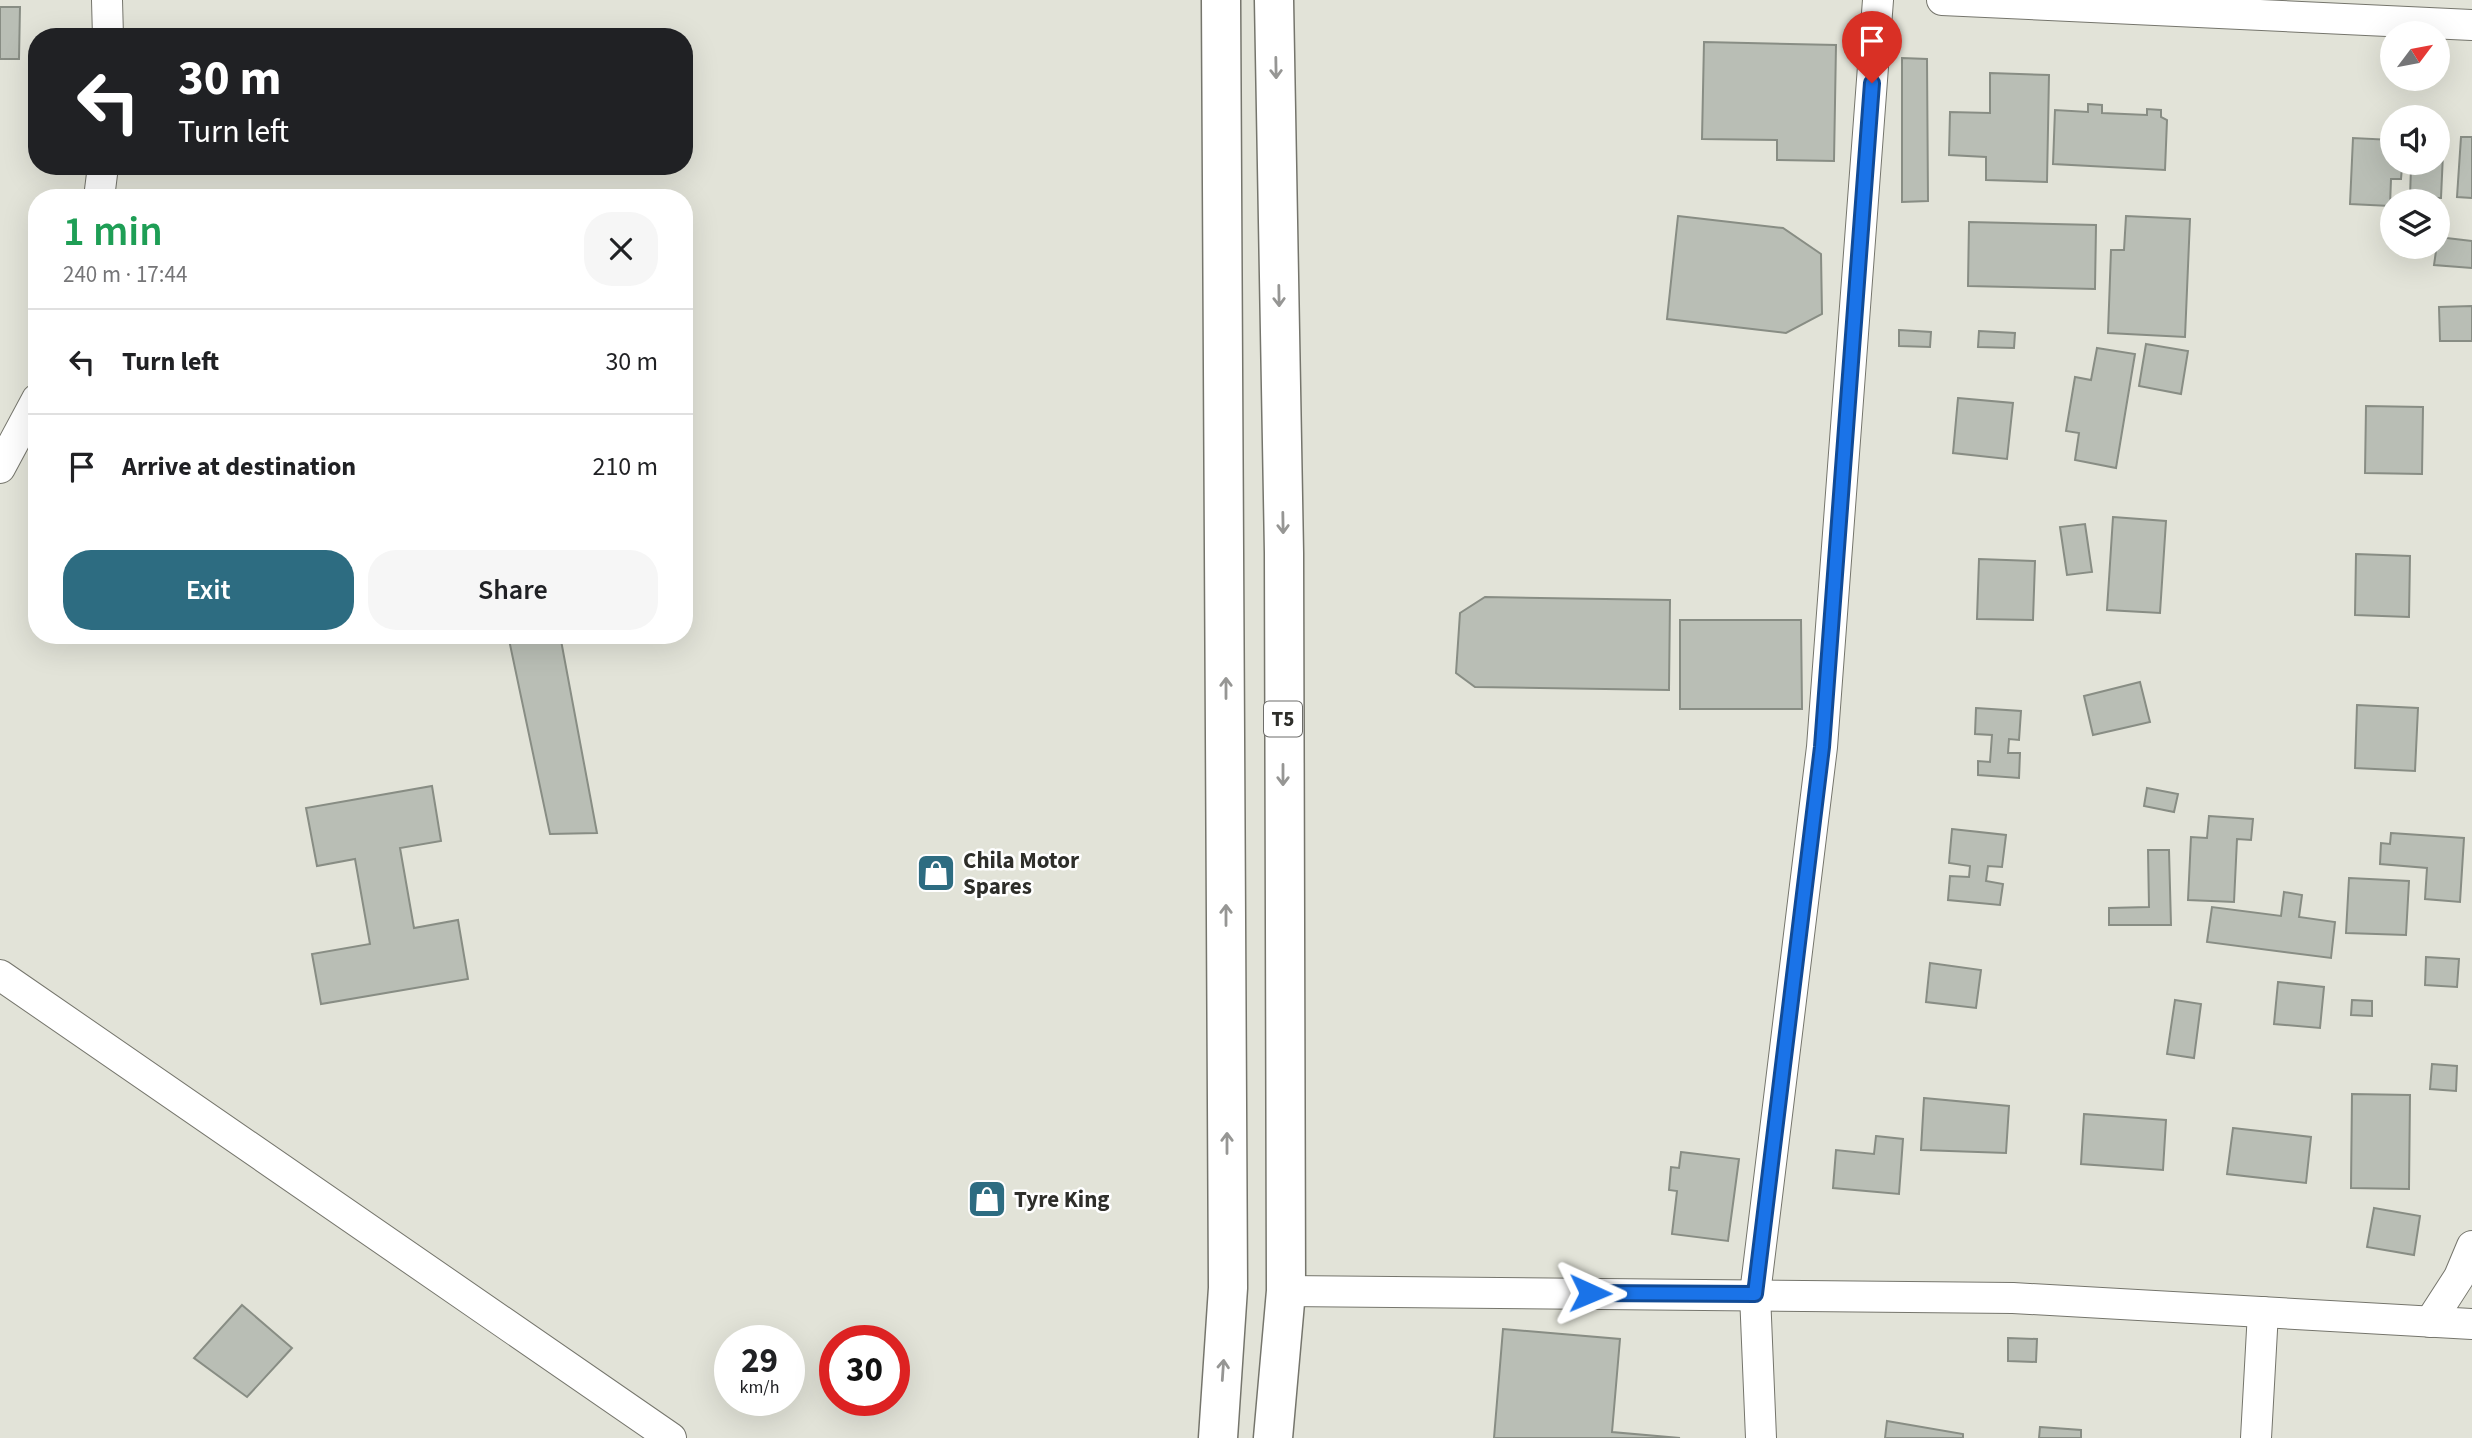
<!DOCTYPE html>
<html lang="en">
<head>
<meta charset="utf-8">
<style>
  body { margin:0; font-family:"Source Sans 3",sans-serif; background:#f6f6f6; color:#202124; height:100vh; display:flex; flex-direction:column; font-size:26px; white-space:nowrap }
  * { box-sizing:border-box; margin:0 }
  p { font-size:23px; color:#757577 }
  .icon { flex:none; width:38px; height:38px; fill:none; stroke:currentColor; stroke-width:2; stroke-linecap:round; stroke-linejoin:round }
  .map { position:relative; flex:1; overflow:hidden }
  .panel { position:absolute; left:28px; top:189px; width:665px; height:455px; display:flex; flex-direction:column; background:#fff; border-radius:28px; box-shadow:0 7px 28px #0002 }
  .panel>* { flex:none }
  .guide { position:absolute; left:28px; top:28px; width:665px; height:147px; border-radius:28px; box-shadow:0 7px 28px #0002; background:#202124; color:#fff; overflow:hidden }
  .needle { width:46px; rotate:58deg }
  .controls { position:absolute; left:2380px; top:21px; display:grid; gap:14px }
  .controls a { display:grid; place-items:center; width:70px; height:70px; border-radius:50%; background:#fff; box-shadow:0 7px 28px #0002; font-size:35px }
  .speed { position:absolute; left:714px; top:1325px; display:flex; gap:14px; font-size:35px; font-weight:700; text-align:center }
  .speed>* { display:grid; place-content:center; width:91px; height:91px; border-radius:50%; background:#fff; box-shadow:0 7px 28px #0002; line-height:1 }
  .speed small { font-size:18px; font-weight:400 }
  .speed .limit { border:10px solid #d22; background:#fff; color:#111 }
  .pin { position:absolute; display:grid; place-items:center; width:60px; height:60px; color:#fff; margin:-72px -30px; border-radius:50% 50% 50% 0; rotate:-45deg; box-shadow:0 0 7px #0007 }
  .pin .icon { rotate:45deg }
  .me { position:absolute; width:77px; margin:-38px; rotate:91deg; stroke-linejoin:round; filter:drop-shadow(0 0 5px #0008) }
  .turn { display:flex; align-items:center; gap:24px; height:147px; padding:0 35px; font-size:32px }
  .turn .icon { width:91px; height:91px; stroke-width:2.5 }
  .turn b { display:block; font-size:49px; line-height:60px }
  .round { display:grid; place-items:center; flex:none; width:74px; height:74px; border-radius:28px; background:#f6f6f6 }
  .headline { display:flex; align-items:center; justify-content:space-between; height:119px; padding:0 35px }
  h1 { font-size:42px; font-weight:600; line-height:52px; color:#1e9e55 }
  .button { display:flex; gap:14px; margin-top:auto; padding:14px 35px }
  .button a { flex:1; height:80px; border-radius:28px; background:#2d6c81; color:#fff; font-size:28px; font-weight:600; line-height:80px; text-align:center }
  .button a+a { background:#f6f6f6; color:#202124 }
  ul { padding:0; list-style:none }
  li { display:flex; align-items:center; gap:21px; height:105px; padding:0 35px; border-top:2px solid #e0e0e0 }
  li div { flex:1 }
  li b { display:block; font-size:26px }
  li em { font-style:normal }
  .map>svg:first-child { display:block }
</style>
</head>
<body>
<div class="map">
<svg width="2472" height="1438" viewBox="0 0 2472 1438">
  <rect width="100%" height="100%" fill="#e2e3d8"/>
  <!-- building -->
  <g fill="#b9beb5" stroke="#888d84" stroke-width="2">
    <polygon points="0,7 20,7 19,59 0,59"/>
    <polygon points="1704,42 1836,45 1834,161 1777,160 1777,140 1702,139"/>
    <polygon points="1902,58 1927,59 1928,201 1902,202"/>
    <polygon points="1990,73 2049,75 2047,182 1986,180 1986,157 1949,155 1950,112 1990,113"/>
    <polygon points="2088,104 2102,105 2102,113 2147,115 2147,109 2161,110 2161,117 2167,120 2165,170 2053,164 2055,110 2088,112"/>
    <polygon points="2438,131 2444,131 2441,198 2410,197 2411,167 2402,167 2401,179 2391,179 2390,206 2350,204 2353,138 2392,140 2392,136 2392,163 2438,163"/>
    <polygon points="2461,137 2472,137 2472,198 2457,197"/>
    <polygon points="1678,216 1783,228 1821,254 1822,314 1786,333 1667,319"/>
    <polygon points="2126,216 2190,219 2185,337 2108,333 2111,250 2124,250"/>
    <polygon points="1969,222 2096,225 2095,289 1968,286"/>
    <polygon points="2438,237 2472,241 2472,268 2434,265"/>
    <polygon points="2472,306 2472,341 2440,341 2439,307"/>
    <polygon points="1899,330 1931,332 1930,347 1899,346"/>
    <polygon points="1979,331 2015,333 2014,348 1978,347"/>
    <polygon points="2146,344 2188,351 2181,394 2139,386"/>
    <polygon points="2097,348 2135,354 2116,468 2075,460 2079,433 2066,431 2075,377 2091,380"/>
    <polygon points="1958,398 2013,403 2007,459 1953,453"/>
    <polygon points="2366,406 2423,407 2422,474 2365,473"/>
    <polygon points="2113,517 2166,521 2160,613 2107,610"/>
    <polygon points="2085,524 2092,572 2067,575 2060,527"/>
    <polygon points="2356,554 2410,556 2409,617 2355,615"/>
    <polygon points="1979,559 2035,561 2033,620 1977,619"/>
    <polygon points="1485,597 1670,600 1669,690 1475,687 1456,673 1460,613"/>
    <polygon points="1680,620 1801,620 1802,709 1680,709"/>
    <polygon points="508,635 560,635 597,833 550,834"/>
    <polygon points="2140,682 2150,722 2093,735 2084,696"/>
    <polygon points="2357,705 2418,708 2415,771 2355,768"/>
    <polygon points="1976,708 2021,711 2019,740 2009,739 2008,753 2020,753 2019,778 1978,775 1978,761 1990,762 1992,735 1975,734"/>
    <polygon points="432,786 441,841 400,848 414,928 458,920 468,979 321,1004 312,954 370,944 355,859 317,866 306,808"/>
    <polygon points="2147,788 2178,794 2174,812 2144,806"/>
    <polygon points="2209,816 2253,819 2251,840 2237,839 2234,902 2188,900 2191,837 2207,838"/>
    <polygon points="1952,829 2006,835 2002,867 1988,866 1986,881 2003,884 2000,905 1948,900 1950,876 1969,877 1970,866 1949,863"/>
    <polygon points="2391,833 2464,838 2460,902 2425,899 2427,868 2380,864 2381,843 2390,844"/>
    <polygon points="2148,850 2169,850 2171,925 2109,925 2109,908 2149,907"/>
    <polygon points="2349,878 2409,881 2406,935 2346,933"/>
    <polygon points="2284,892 2302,895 2299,917 2335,922 2331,958 2207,942 2212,907 2281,916"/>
    <polygon points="2426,957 2459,959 2457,987 2425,985"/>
    <polygon points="1930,963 1981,970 1976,1008 1926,1002"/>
    <polygon points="2278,982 2324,987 2320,1028 2274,1024"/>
    <polygon points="2175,1000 2201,1004 2194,1058 2167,1054"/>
    <polygon points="2352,1000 2372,1001 2372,1016 2351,1015"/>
    <polygon points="2432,1064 2457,1066 2456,1091 2430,1089"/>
    <polygon points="2352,1094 2410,1095 2409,1189 2351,1188"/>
    <polygon points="1924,1098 2009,1106 2006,1153 1921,1150"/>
    <polygon points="2084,1114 2166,1120 2163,1170 2081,1164"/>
    <polygon points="2233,1128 2311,1137 2306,1183 2227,1174"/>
    <polygon points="1876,1136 1903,1139 1899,1194 1833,1188 1836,1150 1874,1154"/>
    <polygon points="1681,1152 1739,1159 1728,1241 1672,1234 1677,1191 1669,1190 1671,1167 1679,1168"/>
    <polygon points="2374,1208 2420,1216 2414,1255 2367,1247"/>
    <polygon points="242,1305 292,1348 247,1397 194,1358"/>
    <polygon points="1503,1329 1620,1339 1612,1432 1680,1438 1494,1438"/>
    <polygon points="2008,1338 2037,1339 2036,1362 2008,1361"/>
    <polygon points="1887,1421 1963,1434 1963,1438 1885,1438"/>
    <polygon points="2040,1427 2081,1430 2081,1438 2039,1438"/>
  </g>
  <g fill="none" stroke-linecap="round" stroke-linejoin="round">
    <!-- minor casing -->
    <g stroke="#75756c" stroke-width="32">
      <g id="minor">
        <polyline points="107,0 108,37"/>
        <polyline points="1942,0 2472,25"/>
        <polyline points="99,198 103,166"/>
        <polyline points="0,468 37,399"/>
        <polyline points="0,975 671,1438"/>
        <polyline points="1286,1291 2013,1298 2472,1324"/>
        <polyline points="2430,1322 2459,1277 2472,1246"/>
        <polyline points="1761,1438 1755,1294 1822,747 1878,0"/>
        <polyline points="2256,1438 2263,1312"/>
      </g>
    </g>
    <!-- trunk casing -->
    <g stroke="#75756c" stroke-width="41">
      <g id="trunk">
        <polyline points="1218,1438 1228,1288 1221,0"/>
        <polyline points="1273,1438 1286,1291 1284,553 1274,0"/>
      </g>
    </g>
    <!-- minor -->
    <use href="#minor" stroke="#fff" stroke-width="30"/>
    <!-- trunk -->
    <use href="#trunk" stroke="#fff" stroke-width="38"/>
  </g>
  <!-- one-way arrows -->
  <defs><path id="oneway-shaft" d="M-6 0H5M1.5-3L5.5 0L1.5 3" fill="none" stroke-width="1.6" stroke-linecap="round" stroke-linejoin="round" transform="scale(1.75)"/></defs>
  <g stroke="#969694">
    <use href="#oneway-shaft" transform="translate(1276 68) rotate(89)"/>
    <use href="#oneway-shaft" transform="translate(1279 296) rotate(89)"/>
    <use href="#oneway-shaft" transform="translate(1283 523) rotate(89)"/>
    <use href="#oneway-shaft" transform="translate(1226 688) rotate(-90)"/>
    <use href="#oneway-shaft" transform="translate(1283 775) rotate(90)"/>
    <use href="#oneway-shaft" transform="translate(1226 915) rotate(-90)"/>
    <use href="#oneway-shaft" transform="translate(1227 1143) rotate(-90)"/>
    <use href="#oneway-shaft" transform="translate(1223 1370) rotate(-86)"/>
  </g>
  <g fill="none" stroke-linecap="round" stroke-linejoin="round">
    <!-- route casing -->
    <g stroke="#114b97" stroke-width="18">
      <polyline id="route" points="1590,1293 1755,1294 1822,747 1872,83"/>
    </g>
    <!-- route -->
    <use href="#route" stroke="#1a73e8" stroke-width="12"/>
  </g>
  <!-- icons -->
  <defs>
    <g id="shop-square" transform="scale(2.0125)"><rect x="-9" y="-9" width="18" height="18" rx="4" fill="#2d6c81" stroke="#fff"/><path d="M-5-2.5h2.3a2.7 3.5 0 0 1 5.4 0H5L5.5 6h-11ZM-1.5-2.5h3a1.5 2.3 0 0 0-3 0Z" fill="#fff"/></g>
  </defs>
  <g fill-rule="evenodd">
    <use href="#shop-square" x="936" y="873"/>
    <use href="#shop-square" x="987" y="1199"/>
  </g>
  <g text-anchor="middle" stroke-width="5" stroke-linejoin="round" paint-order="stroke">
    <!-- shield labels -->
    <rect fill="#fff" stroke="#6d6d6a" stroke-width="2" x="1264" y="701.5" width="38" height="35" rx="5"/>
    <g font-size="21" font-weight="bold" fill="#2e2e2a">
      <text x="1283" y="726">T5</text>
    </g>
    <!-- poi labels -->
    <g font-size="23" font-weight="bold" fill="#2e2e2a" stroke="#fff" text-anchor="start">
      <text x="963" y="868">Chila Motor<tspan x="963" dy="26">Spares</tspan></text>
      <text x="1014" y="1207">Tyre King</text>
    </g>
  </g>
</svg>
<div class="controls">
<a><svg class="needle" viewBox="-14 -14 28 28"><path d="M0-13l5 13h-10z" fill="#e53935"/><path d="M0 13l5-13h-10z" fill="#757577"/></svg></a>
<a><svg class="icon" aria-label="sound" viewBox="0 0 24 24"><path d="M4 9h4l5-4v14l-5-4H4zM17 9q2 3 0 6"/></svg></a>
<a><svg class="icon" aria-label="layers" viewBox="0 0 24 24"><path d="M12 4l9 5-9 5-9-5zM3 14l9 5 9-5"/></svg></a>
</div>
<div class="speed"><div>29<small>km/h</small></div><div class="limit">30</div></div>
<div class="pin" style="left:1872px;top:83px;background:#d93025"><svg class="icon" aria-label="arrive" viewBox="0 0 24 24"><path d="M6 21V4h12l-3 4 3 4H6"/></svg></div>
<svg class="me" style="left:1590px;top:1293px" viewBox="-20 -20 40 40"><path d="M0-17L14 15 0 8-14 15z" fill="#1a73e8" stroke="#fff" stroke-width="4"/></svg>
<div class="guide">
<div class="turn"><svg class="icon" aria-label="left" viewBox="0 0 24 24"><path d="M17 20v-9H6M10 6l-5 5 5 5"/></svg><div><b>30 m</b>Turn left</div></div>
</div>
<section class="panel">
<div class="headline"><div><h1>1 min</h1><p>240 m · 17:44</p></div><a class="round"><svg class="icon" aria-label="close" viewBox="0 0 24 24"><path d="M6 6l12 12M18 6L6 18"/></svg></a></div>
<ul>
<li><svg class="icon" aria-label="left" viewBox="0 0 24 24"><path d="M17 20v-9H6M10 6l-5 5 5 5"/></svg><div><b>Turn left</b></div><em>30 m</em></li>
<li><svg class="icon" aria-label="arrive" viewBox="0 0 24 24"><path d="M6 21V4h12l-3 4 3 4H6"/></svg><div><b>Arrive at destination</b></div><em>210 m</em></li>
</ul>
<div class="button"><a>Exit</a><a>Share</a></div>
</section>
</div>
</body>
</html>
